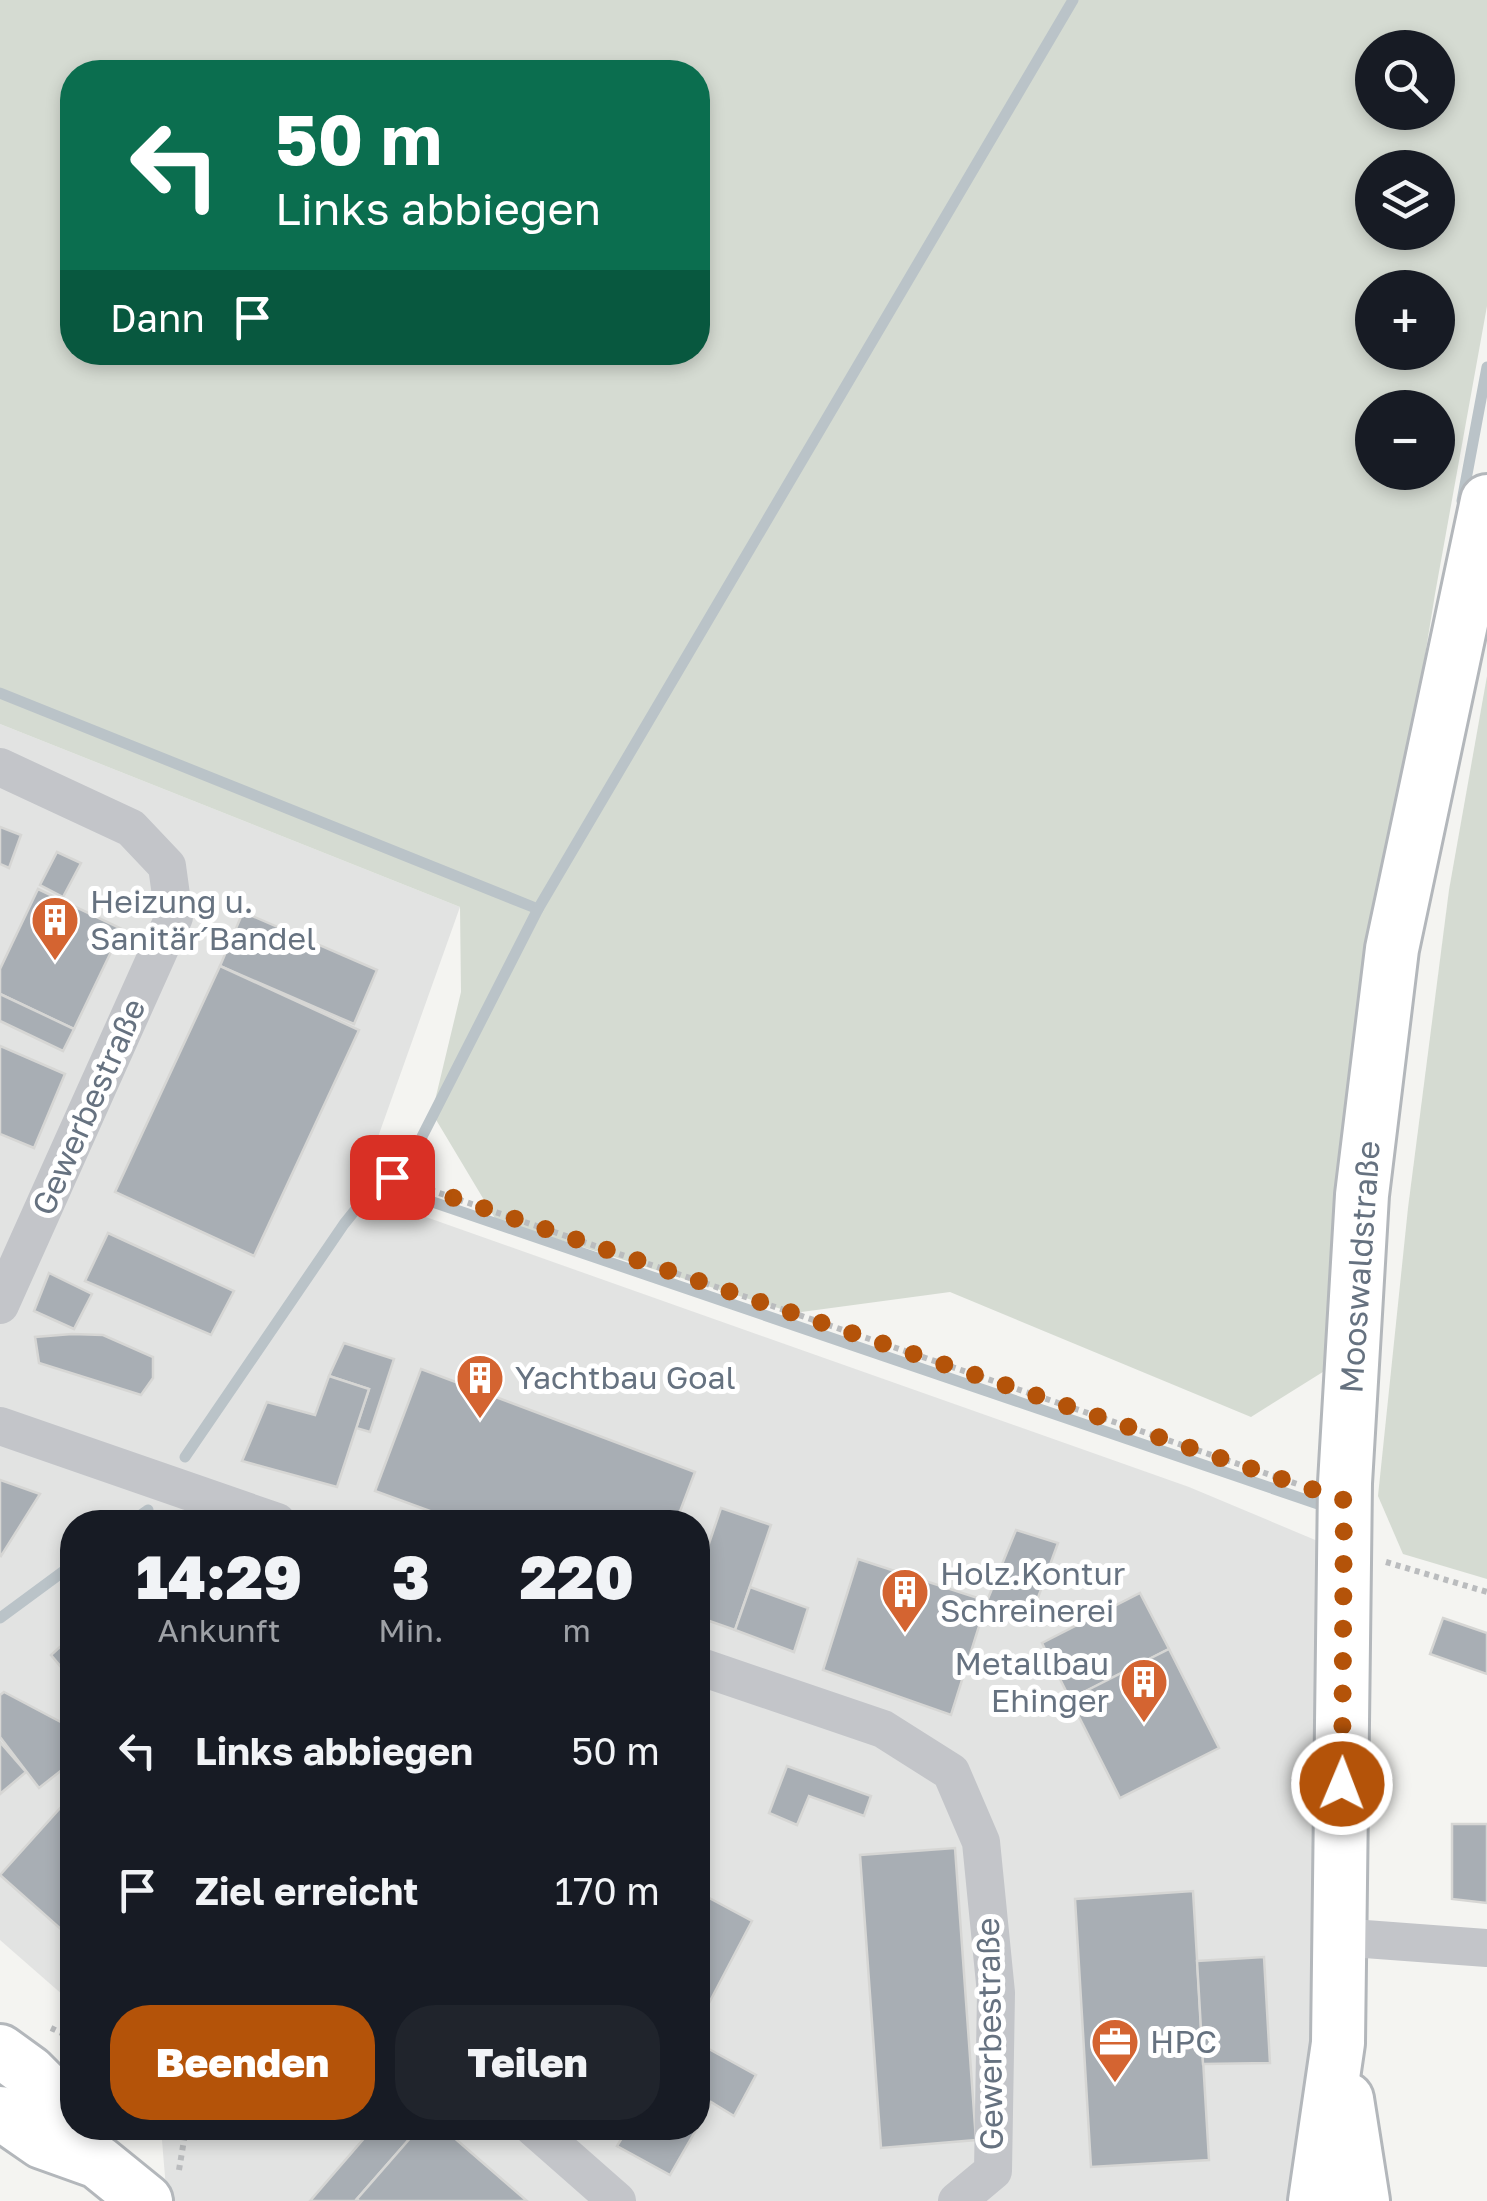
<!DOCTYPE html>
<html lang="de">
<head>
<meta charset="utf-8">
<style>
  body { margin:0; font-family:"Golos Text",sans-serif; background:#20242c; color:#f1f3f6; height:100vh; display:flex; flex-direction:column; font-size:38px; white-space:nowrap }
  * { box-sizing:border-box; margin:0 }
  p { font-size:32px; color:#9ea1a6 }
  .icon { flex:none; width:55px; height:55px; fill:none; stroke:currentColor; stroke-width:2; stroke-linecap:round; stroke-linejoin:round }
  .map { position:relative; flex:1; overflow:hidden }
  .drawer { position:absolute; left:60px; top:1510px; width:650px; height:630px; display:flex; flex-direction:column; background:#171b24; border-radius:40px; box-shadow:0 5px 15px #0003 }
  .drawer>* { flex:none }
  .banner { position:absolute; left:60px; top:60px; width:650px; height:305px; border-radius:40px; box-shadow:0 5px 15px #0003; background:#0b6e4f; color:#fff; overflow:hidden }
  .tools { position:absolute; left:1355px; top:30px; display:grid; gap:20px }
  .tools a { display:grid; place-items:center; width:100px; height:100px; border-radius:50%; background:#171b24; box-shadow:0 5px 15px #0003; font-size:50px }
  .pin { position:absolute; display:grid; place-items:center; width:85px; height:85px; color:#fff; margin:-42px; border-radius:20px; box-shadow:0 5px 15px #0006 }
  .me { position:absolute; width:110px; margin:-55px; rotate:1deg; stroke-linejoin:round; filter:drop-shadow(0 0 8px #0008) }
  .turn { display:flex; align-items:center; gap:35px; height:210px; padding:0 50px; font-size:45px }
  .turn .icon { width:130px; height:130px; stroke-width:2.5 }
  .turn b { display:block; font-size:70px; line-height:85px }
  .then { display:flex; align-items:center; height:95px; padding:0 50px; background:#0003; gap:20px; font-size:38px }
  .eta { display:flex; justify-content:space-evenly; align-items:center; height:170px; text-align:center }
  .eta b { font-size:60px; font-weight:800; line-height:70px }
  .action { display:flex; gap:20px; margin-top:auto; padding:20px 50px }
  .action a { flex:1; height:115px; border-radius:40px; background:#b45309; color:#fff; font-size:40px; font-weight:800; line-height:115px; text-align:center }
  .action a+a { background:#20242c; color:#f1f3f6 }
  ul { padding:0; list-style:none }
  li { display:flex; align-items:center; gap:30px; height:140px; padding:0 50px }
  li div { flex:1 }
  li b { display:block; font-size:38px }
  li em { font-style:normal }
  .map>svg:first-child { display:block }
</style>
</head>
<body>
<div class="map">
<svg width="1487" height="2201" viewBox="0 0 1487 2201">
  <rect width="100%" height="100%" fill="#f4f4f1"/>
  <!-- built -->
  <polygon fill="#e2e3e2" points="0,724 460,907 358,1193 1189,1487 1320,1542 1319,2102 1307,2201 167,2201 161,2128 698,2128 698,1522 72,1522 72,2003 0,1940"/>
  <!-- green -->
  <g fill="#d5dbd2" fill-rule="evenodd">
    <path d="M 0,0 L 1487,0 L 1487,306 L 1435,594 L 1392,859 L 1326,1370 L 1251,1417 L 950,1292 L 794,1313 L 496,1220 L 432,1113 L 461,992 L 460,907 L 0,724 ZM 1372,48 L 1438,48 L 1438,112 L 1372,112 ZM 72,72 L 698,72 L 698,352 L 72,352 ZM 1372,168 L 1438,168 L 1438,232 L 1372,232 ZM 1372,288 L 1438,288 L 1438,352 L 1372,352 ZM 1372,408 L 1438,408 L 1438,472 L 1372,472 Z"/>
    <polygon points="1487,676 1487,1579 1403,1554 1378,1496 1408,1208 1449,890"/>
  </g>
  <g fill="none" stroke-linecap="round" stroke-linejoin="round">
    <!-- stream -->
    <g stroke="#bac3c8" stroke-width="11">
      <polyline points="1462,501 1487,367"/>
      <polyline points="0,693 538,909"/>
      <polyline points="405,1170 538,909 1073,0"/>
      <polyline points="185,1457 344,1224 377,1183 1324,1506"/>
      <polyline points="131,1522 148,1510"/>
      <polyline points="0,1618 72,1565"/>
    </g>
  </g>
  <!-- building -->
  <g fill="#a8aeb4" stroke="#d6d6d4" stroke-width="2.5">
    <polygon points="0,827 21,835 9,868 0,864"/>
    <polygon points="57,852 81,863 63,897 40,885"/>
    <polygon points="38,889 122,929 74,1029 0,994 0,969"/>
    <polygon points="243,912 377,970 354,1024 220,966"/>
    <polygon points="220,966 359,1030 254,1256 115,1192"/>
    <polygon points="0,994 74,1029 63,1051 0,1021"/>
    <polygon points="0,1046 65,1074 34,1148 0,1134"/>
    <polygon points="108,1233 234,1291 211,1335 85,1281"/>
    <polygon points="49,1273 92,1294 74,1329 34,1311"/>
    <polygon points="72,1334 103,1335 153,1357 153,1378 141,1395 39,1363 35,1337"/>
    <polygon points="344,1343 394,1359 370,1432 356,1428 369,1389 329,1376"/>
    <polygon points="421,1369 695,1472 676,1522 460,1522 375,1491"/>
    <polygon points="329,1376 369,1389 337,1487 242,1461 267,1402 315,1415"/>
    <polygon points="0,1480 40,1494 1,1556 0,1555"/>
    <polygon points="721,1508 771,1525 735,1630 698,1617 698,1576"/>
    <polygon points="1016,1530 1058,1543 1032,1614 987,1601"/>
    <polygon points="858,1559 987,1601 951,1715 823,1670"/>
    <polygon points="750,1587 808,1608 794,1652 735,1630"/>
    <polygon points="1140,1593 1169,1649 1070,1699 1042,1643"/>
    <polygon points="1443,1618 1487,1633 1487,1674 1430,1654"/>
    <polygon points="72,1636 72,1680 51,1655"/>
    <polygon points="1169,1649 1219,1748 1120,1798 1070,1699"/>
    <polygon points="4,1692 72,1728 72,1762 39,1788 0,1737 0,1695"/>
    <polygon points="0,1742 26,1772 0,1794"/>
    <polygon points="787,1766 871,1796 864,1816 809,1796 797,1825 769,1813"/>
    <polygon points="62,1806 72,1815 72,1939 0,1875"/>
    <polygon points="1452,1824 1487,1824 1487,1903 1452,1899"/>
    <polygon points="955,1848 976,2140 881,2148 860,1855"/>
    <polygon points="1193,1891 1209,2160 1091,2167 1075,1899"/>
    <polygon points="698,1892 752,1921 698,2024"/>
    <polygon points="1264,1957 1270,2063 1203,2064 1197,1961"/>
    <polygon points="698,2043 756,2075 734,2116 711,2102 698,2126"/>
    <polygon points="373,2128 419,2128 355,2201 310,2201"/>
    <polygon points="419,2128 443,2128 527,2201 359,2201 357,2199"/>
    <polygon points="628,2128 697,2128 670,2175 617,2146"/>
  </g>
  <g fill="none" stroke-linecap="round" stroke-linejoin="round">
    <!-- secondary casing -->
    <g stroke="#b3b7bb" stroke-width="58">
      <g id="secondary">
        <polyline points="0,2051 29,2072 72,2115"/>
        <polyline points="1347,2099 1363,2201"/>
        <polyline points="0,2113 42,2142 98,2162 146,2201"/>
        <polyline points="1315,2201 1338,2043 1345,1483 1362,1195 1392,949 1487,501"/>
      </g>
    </g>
    <!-- path -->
    <g stroke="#babcbe" stroke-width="6" stroke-dasharray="5 5" stroke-linecap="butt">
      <polyline points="392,1177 1300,1485"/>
      <polyline points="1386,1562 1487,1592"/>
      <polyline points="51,2028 72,2038"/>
      <polyline points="179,2170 186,2128"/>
    </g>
    <!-- street -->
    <g stroke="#c3c5c9" stroke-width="38">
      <polyline points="0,767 131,828 167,866 174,917 0,1305"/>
      <polyline points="0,1426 277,1522"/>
      <polyline points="698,1666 883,1729 951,1772 981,1842 996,1993 993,2171 957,2201"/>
      <polyline points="1338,1937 1487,1948"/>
      <polyline points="534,2128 617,2201"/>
    </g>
    <!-- secondary -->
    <use href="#secondary" stroke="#fff" stroke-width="52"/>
  </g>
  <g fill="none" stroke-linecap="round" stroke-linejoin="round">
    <!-- route -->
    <polyline stroke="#b45309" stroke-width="18" stroke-dasharray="0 32.4" points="392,1177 1344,1500 1342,1784"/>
  </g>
  <!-- icons -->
  <defs>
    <g id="building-pin" transform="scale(2.5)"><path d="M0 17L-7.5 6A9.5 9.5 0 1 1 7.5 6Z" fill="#d46431" stroke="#fff"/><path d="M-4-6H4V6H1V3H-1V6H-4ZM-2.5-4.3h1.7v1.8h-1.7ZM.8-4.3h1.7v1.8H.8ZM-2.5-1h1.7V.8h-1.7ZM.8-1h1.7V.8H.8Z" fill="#fff"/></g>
    <g id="office-pin" transform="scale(2.5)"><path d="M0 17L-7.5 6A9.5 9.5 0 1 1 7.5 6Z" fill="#d46431" stroke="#fff"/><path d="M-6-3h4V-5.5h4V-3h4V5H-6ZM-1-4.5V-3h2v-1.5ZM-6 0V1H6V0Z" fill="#fff"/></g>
  </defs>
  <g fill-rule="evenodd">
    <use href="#building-pin" x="55" y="920"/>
    <use href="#building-pin" x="480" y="1378"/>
    <use href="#building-pin" x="905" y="1592"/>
    <use href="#building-pin" x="1144" y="1682"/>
    <use href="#office-pin" x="1115" y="2042"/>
  </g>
  <g text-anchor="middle" stroke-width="10" stroke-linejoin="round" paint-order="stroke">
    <!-- poi labels -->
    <g font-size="32" fill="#667280" stroke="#fff" text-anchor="start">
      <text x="90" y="913">Heizung u.<tspan x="90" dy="37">Sanitär´Bandel</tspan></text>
      <text x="515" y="1389">Yachtbau Goal</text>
      <text x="940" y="1585">Holz.Kontur<tspan x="940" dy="37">Schreinerei</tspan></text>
      <text x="1109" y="1675" text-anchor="end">Metallbau<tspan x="1109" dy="37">Ehinger</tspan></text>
      <text x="1150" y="2053">HPC</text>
    </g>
    <!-- street labels -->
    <g font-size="32" fill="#667280" stroke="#fff">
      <text transform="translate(89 1107) rotate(-66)" y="11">Gewerbestraße</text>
      <text transform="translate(1360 1267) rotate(-86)" y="11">Mooswaldstraße</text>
      <text transform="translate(990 2034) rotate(-91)" y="11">Gewerbestraße</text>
    </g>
  </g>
</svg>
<div class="tools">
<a><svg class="icon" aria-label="search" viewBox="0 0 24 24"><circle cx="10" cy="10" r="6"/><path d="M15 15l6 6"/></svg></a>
<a><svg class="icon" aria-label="layers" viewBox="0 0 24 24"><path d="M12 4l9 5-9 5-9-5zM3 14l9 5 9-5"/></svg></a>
<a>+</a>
<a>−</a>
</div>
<div class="pin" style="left:392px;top:1177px;background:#d93025"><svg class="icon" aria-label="arrive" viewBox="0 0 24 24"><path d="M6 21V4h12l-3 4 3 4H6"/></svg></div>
<svg class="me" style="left:1342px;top:1784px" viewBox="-20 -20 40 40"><circle r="17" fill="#b45309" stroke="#fff" stroke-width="3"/><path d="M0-11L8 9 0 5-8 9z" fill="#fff"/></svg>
<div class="banner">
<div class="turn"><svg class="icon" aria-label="left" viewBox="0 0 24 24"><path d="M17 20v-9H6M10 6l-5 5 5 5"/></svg><div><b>50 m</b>Links abbiegen</div></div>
<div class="then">Dann<svg class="icon" aria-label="arrive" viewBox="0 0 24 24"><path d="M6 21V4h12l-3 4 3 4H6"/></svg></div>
</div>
<section class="drawer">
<div class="eta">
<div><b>14:29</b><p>Ankunft</p></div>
<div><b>3</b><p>Min.</p></div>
<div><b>220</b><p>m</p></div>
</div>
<ul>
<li><svg class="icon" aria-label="left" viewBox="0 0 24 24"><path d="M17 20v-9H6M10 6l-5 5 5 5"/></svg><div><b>Links abbiegen</b></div><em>50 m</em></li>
<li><svg class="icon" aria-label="arrive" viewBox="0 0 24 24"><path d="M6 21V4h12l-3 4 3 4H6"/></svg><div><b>Ziel erreicht</b></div><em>170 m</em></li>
</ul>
<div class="action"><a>Beenden</a><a>Teilen</a></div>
</section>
</div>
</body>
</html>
